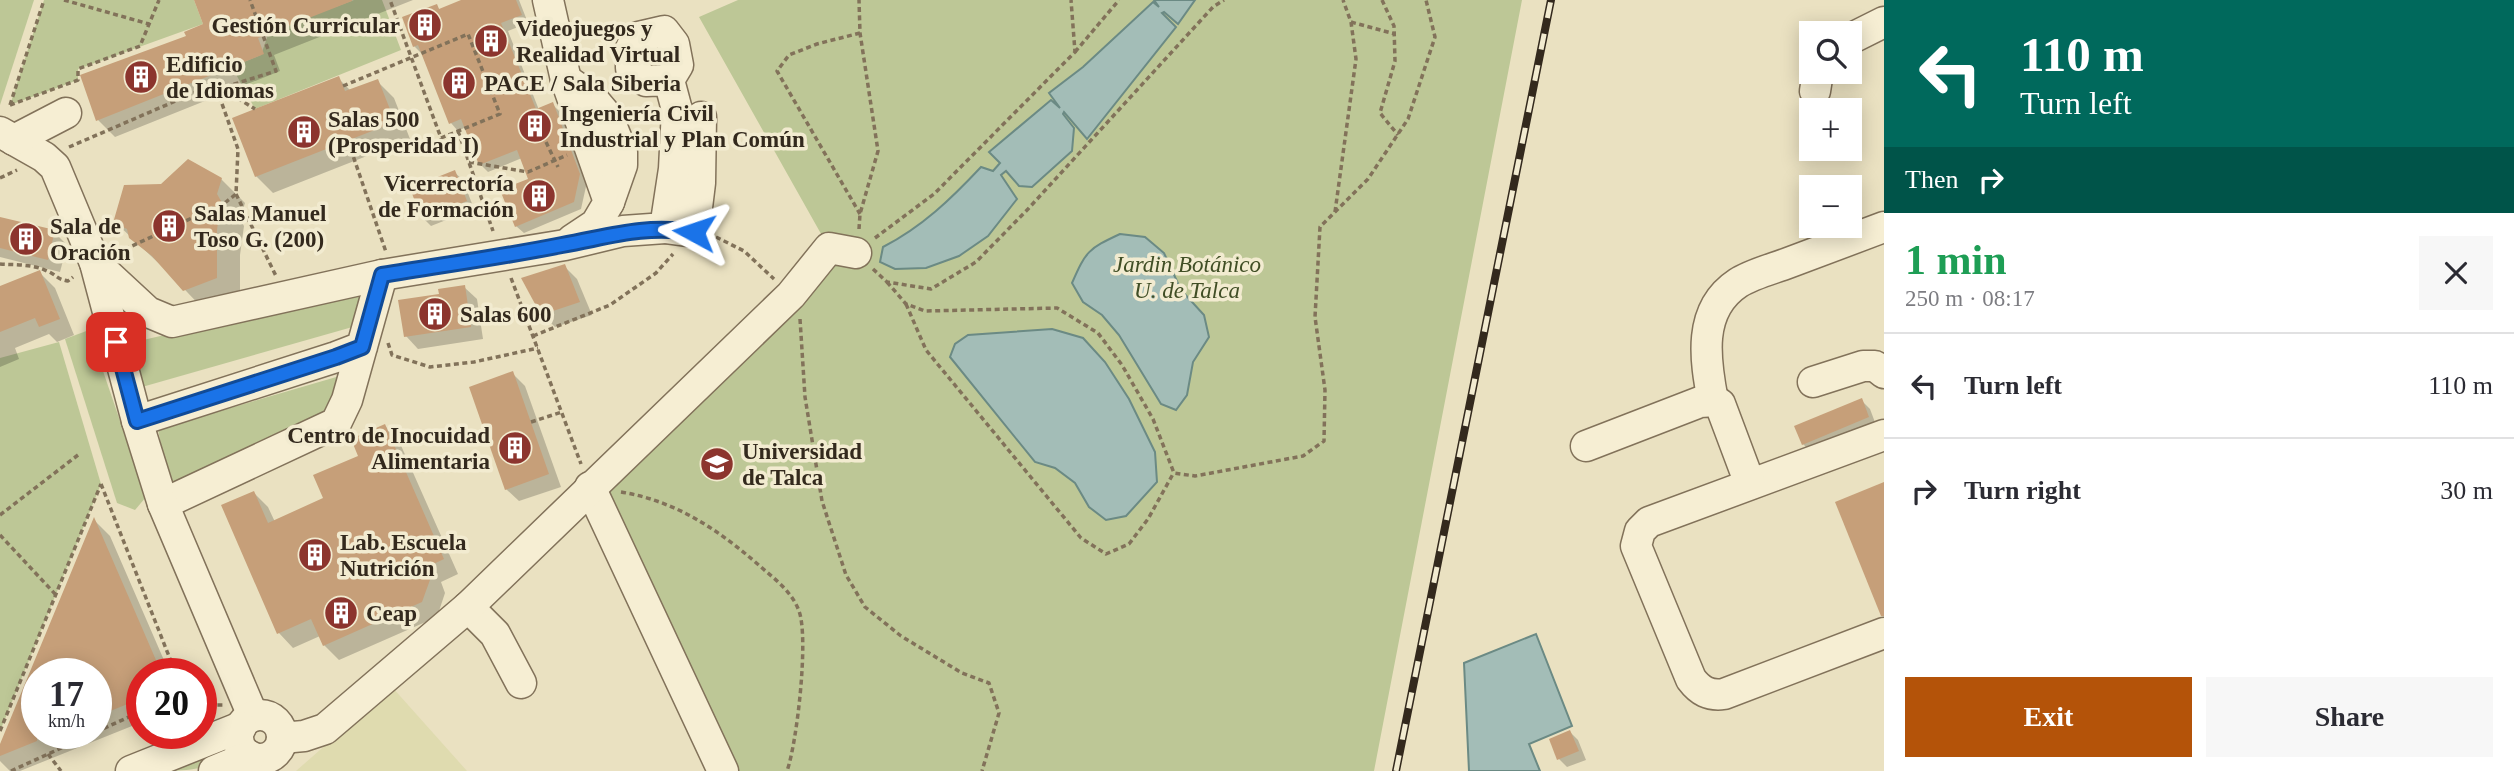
<!DOCTYPE html>
<html lang="en">
<head>
<meta charset="utf-8">
<style>
  body { margin:0; font-family:"Times New Roman",serif; background:#f7f7f7; color:#2b2b33; height:100vh; display:flex; flex-direction:column; font-size:26px; white-space:nowrap }
  * { box-sizing:border-box; margin:0 }
  p { font-size:23px; color:#7c7c81 }
  .icon { flex:none; width:38px; height:38px; fill:none; stroke:currentColor; stroke-width:2; stroke-linecap:round; stroke-linejoin:round }
  .map { position:relative; flex:1; overflow:hidden }
  .sheet { display:flex; flex-direction:column; background:#fff; width:630px }
  .sheet>* { flex:none }
  .guide { background:#00695c; color:#fff; overflow:hidden }
  .buttons { position:absolute; left:1799px; top:21px; display:grid; gap:14px }
  .buttons a { display:grid; place-items:center; width:63px; height:63px; border-radius:0px; background:#fff; box-shadow:0 4px 18px #0003; font-size:35px }
  .speed { position:absolute; left:21px; top:658px; display:flex; gap:14px; font-size:35px; font-weight:700; text-align:center }
  .speed>* { display:grid; place-content:center; width:91px; height:91px; border-radius:50%; background:#fff; box-shadow:0 4px 18px #0003; line-height:1 }
  .speed small { font-size:18px; font-weight:400 }
  .speed .limit { border:10px solid #d22; background:#fff; color:#111 }
  .pin { position:absolute; display:grid; place-items:center; width:60px; height:60px; color:#fff; margin:-30px; border-radius:14px; box-shadow:0 4px 10px #0006 }
  .me { position:absolute; width:77px; margin:-38px; rotate:275deg; stroke-linejoin:round; filter:drop-shadow(0 0 5px #0008) }
  .turn { display:flex; align-items:center; gap:24px; height:147px; padding:0 21px; font-size:32px }
  .turn .icon { width:91px; height:91px; stroke-width:2.5 }
  .turn b { display:block; font-size:49px; line-height:60px }
  .then { display:flex; align-items:center; height:66px; padding:0 21px; background:#0003; gap:14px; font-size:26px }
  .round { display:grid; place-items:center; flex:none; width:74px; height:74px; border-radius:0px; background:#f7f7f7 }
  .summary { display:flex; align-items:center; justify-content:space-between; height:119px; padding:0 21px }
  h1 { font-size:42px; font-weight:600; line-height:52px; color:#1e9e55 }
  .action { display:flex; gap:14px; margin-top:auto; padding:14px 21px }
  .action a { flex:1; height:80px; border-radius:0px; background:#b45309; color:#fff; font-size:28px; font-weight:600; line-height:80px; text-align:center }
  .action a+a { background:#f7f7f7; color:#2b2b33 }
  ul { padding:0; list-style:none }
  li { display:flex; align-items:center; gap:21px; height:105px; padding:0 21px; border-top:2px solid #e1e1e2 }
  li div { flex:1 }
  li b { display:block; font-size:26px }
  li em { font-style:normal }
  main { display:flex; flex:1; min-height:0 }
  .map>svg:first-child { display:block }
</style>
</head>
<body>
<main>
<div class="map">
<svg width="1884" height="771" viewBox="0 0 1884 771">
  <rect width="100%" height="100%" fill="#eae1c1"/>
  <!-- farmland -->
  <polygon fill="#dfdbaf" points="392,687 467,771 296,771"/>
  <!-- green -->
  <g fill="#bdc796">
    <polygon points="0,0 34,0 0,105"/>
    <polygon points="44,0 194,0 203,24 78,69 78,80 10,105"/>
    <polygon points="354,0 382,0 401,50 255,109 232,67 261,55 269,32"/>
    <polygon points="738,0 1522,0 1374,771 732,771 596,489 829,248 699,17"/>
    <polygon points="360,289 371,298 363,324 135,389 122,345"/>
    <polygon points="89,330 146,497 135,510 117,503 65,339"/>
    <polygon points="59,342 101,484 0,731 0,358"/>
    <polygon points="350,373 332,414 170,493 158,429"/>
    <path d="M 226,748 L 229,754 C 216,771 175,771 155,771 Z"/>
  </g>
  <!-- water -->
  <g fill="#a3bdb7" stroke="#6b8a84" stroke-width="2">
    <path d="M 1154,0 L 1195,0 L 1178,24 L 1164,12 L 1162,13 L 1176,27 L 1087,139 L 1064,112 L 1063,114 L 1074,128 L 1072,151 L 1032,187 L 1019,186 L 1006,171 L 1001,175 L 1017,199 L 988,236 L 959,256 L 926,268 L 895,269 L 880,262 L 883,247 C 922,227 951,199 981,167 L 993,171 L 1000,163 L 989,152 L 1051,100 L 1060,108 L 1049,93 L 1083,67 L 1153,2 L 1159,7 Z"/>
    <path d="M 1120,234 L 1145,237 L 1164,253 L 1181,290 L 1204,315 L 1209,337 L 1193,362 L 1187,395 L 1176,410 L 1161,404 L 1119,335 L 1102,315 L 1083,302 L 1072,283 C 1086,251 1088,249 1120,234 Z"/>
    <polygon points="1052,329 1083,338 1105,362 1129,399 1155,452 1157,482 1126,516 1106,520 1089,507 1075,483 1055,468 1035,462 950,357 955,344 968,335"/>
    <polygon points="1536,634 1572,726 1529,744 1540,771 1469,771 1464,663"/>
  </g>
  <!-- shadow -->
  <g fill="#0003" fill-rule="evenodd">
    <polygon points="196,0 413,0 274,55 280,71 115,137 98,120 206,25"/>
    <polygon points="466,0 519,0 528,23 508,31 539,110 552,104 560,112 587,182 581,209 524,233 516,226 531,179 522,158 488,172 480,164 466,127 458,131 451,123 422,54 414,46 436,6 440,10"/>
    <polygon points="338,78 351,91 377,81 394,98 410,139 273,193 256,176"/>
    <polygon points="454,172 463,180 474,209 431,226 422,217"/>
    <polygon points="221,179 245,203 240,219 244,226 240,255 240,302 208,314 168,272 115,222 162,186"/>
    <polygon points="0,219 54,232 67,245 60,272 0,257"/>
    <polygon points="564,266 577,279 592,315 555,327 542,314"/>
    <polygon points="39,272 55,288 74,335 57,342 49,334 15,348 19,359 0,367 0,288"/>
    <polygon points="464,287 477,299 483,339 418,349 406,336 441,296"/>
    <polygon points="512,373 525,386 561,487 519,501 506,489"/>
    <polygon points="1861,400 1870,409 1876,425 1811,452 1803,444"/>
    <polygon points="385,426 399,441 458,574 441,582 445,593 437,617 339,660 324,645 320,636 293,648 279,633 223,506 254,493 268,507 275,522 326,499"/>
    <path d="M 94,520 L 110,536 L 170,674 L 142,674 L 142,722 L 20,771 L 10,771 L 0,761 L 0,749 ZM 37,674 L 96,674 L 96,733 L 37,733 Z"/>
    <polygon points="1570,732 1578,740 1586,760 1567,767 1559,759"/>
  </g>
  <!-- building -->
  <g fill="#c69f79">
    <polygon points="194,0 352,0 352,1 258,38 264,54 96,121 80,75 186,36 184,32 203,24"/>
    <polygon points="461,0 516,0 522,15 501,23 536,109 553,102 580,174 574,202 515,227 500,190 528,179 517,150 479,165 461,119 449,124 418,45 413,47 402,17 437,4 439,9"/>
    <polygon points="339,76 345,91 378,79 395,122 255,177 232,118"/>
    <polygon points="188,159 222,178 217,194 221,201 217,230 217,278 183,291 152,256 129,238 127,229 113,223 124,185 161,184"/>
    <polygon points="455,170 467,201 421,218 410,188"/>
    <polygon points="0,217 55,230 48,260 0,248"/>
    <polygon points="565,264 580,302 541,315 521,278"/>
    <polygon points="40,270 60,319 39,327 35,318 0,332 0,286"/>
    <polygon points="465,285 471,327 404,337 398,300 439,294 438,289"/>
    <polygon points="513,371 549,474 505,490 469,387"/>
    <polygon points="1862,398 1869,417 1802,445 1794,426"/>
    <polygon points="385,424 444,559 427,567 431,577 422,602 323,646 311,619 277,634 221,505 254,491 268,523 323,498 313,475 358,456 351,439"/>
    <polygon points="1884,482 1884,616 1881,616 1835,502"/>
    <polygon points="94,517 162,674 142,674 142,698 96,717 96,674 37,674 37,741 0,756 0,744"/>
    <polygon points="1570,730 1579,751 1557,760 1549,739"/>
  </g>
  <g fill="none" stroke-linecap="round" stroke-linejoin="round">
    <!-- minor casing -->
    <g stroke="#82725a" stroke-width="33">
      <g id="minor">
        <polyline points="548,0 566,80 609,202 596,224 572,240"/>
        <polyline points="1850,39 1884,22"/>
        <polyline points="566,80 591,97 608,117 622,152 622,165 609,202"/>
        <polyline points="1815,91 1818,72"/>
        <polyline points="0,132 44,157 55,167 95,263 137,421"/>
        <polyline points="14,140 66,113"/>
        <polyline points="665,228 694,232 700,183 701,117"/>
        <polyline points="95,263 148,312 172,322 382,275 565,245 623,231 665,228 674,169 677,110 669,80 678,65 674,44 664,31 638,37 631,48 631,68 646,81 669,80"/>
        <polyline points="362,347 336,357 137,421 163,504 336,423 347,400 382,275"/>
        <polyline points="1813,382 1863,366 1875,366 1884,373"/>
        <path d="M 1713,401 C 1705,360 1697,310 1738,283 C 1752,274 1772,269 1788,263 C 1820,251 1852,239 1884,227"/>
        <path d="M 1884,435 L 1649,522 L 1640,531 L 1636,546 L 1691,679 C 1700,691 1709,696 1724,694 L 1884,633"/>
        <polyline points="1586,446 1700,402 1715,401 1720,404 1750,484"/>
        <polyline points="590,487 723,771"/>
        <polyline points="163,504 253,716"/>
        <polyline points="468,607 495,634 521,683"/>
        <circle cx="260" cy="737" r="22"/>
        <polyline points="282,738 304,736 325,729 468,607 791,295 829,248 856,253"/>
        <polyline points="131,771 241,727"/>
        <polyline points="214,771 250,756"/>
      </g>
    </g>
    <!-- path -->
    <g stroke="#82725a" stroke-width="3.5" stroke-dasharray="5 3.5" stroke-linecap="butt">
      <polyline points="64,0 149,24"/>
      <polyline points="1382,0 1394,26 1395,61 1380,113 1398,135"/>
      <polyline points="1351,22 1395,34"/>
      <polyline points="860,33 817,44 789,55 777,71 860,214"/>
      <polyline points="1075,52 1119,0"/>
      <polyline points="343,86 468,34 500,114 441,138 390,0"/>
      <polyline points="223,89 255,109"/>
      <polyline points="10,105 78,80 78,69 140,46 159,0"/>
      <polyline points="10,105 44,0"/>
      <polyline points="458,131 493,231"/>
      <polyline points="348,141 386,252"/>
      <polyline points="546,142 558,167"/>
      <polyline points="69,147 215,84 225,87 276,71 250,0"/>
      <polyline points="469,162 528,172 567,155"/>
      <polyline points="0,178 17,170"/>
      <polyline points="236,194 276,276"/>
      <polyline points="1335,212 1356,59 1351,22 1343,0"/>
      <polyline points="859,229 860,214 878,151 860,33 859,0"/>
      <polyline points="716,237 744,251 774,279"/>
      <polyline points="875,238 934,194 1075,52 1071,0"/>
      <polyline points="117,253 226,202 236,194 238,149 215,84"/>
      <path d="M 0,264 C 15,265 33,264 47,271 C 57,275 56,279 68,281 L 73,277"/>
      <polyline points="873,269 887,282 931,289 976,262 1028,209 1213,7 1224,0"/>
      <polyline points="511,278 581,464"/>
      <polyline points="887,282 906,304 925,311 1057,308 1098,333 1122,365 1153,419 1174,473 1195,476 1303,456 1324,441 1325,390 1315,317 1320,227 1368,179 1408,119 1435,37 1426,0"/>
      <polyline points="906,304 926,350 1081,538 1106,554 1129,544 1148,519 1173,474"/>
      <polyline points="800,319 805,397 822,501 846,575 865,607 901,636 962,673 989,683 999,713 982,771"/>
      <polyline points="533,336 610,305 656,273 673,254"/>
      <polyline points="388,343 392,355 430,367 474,362 538,348"/>
      <polyline points="531,422 562,412"/>
      <polyline points="101,484 176,674"/>
      <path d="M 621,492 C 677,501 720,531 761,567 C 776,580 792,592 799,611 C 809,638 797,743 787,771"/>
      <polyline points="0,515 78,455"/>
      <polyline points="0,535 56,595"/>
      <polyline points="201,702 208,705 223,705"/>
      <polyline points="0,731 101,484"/>
      <polyline points="96,732 142,711"/>
      <polyline points="48,754 61,771"/>
      <polyline points="11,771 94,733"/>
    </g>
    <!-- minor -->
    <use href="#minor" stroke="#f6eed3" stroke-width="30"/>
    <!-- rail casing -->
    <g stroke="#33291d" stroke-width="8">
      <polyline id="rail" points="1396,771 1551,0"/>
    </g>
    <!-- rail -->
    <use href="#rail" stroke="#f2ebd0" stroke-width="5" stroke-dasharray="16" stroke-linecap="butt"/>
  </g>
  <g fill="none" stroke-linecap="round" stroke-linejoin="round">
    <!-- route casing -->
    <g stroke="#114b97" stroke-width="18">
      <path id="route" d="M 116,342 L 137,421 L 336,357 L 362,347 L 382,275 C 442,265 502,257 562,245 C 612,236 641,225 694,232"/>
    </g>
    <!-- route -->
    <use href="#route" stroke="#1a73e8" stroke-width="12"/>
  </g>
  <!-- icons -->
  <defs>
    <g id="building-disc" transform="scale(1.75)"><circle r="9.5" fill="#8c352e" stroke="#f2ebd0"/><path d="M-4-6H4V6H1V3H-1V6H-4ZM-2.5-4.3h1.7v1.8h-1.7ZM.8-4.3h1.7v1.8H.8ZM-2.5-1h1.7V.8h-1.7ZM.8-1h1.7V.8H.8Z" fill="#fff"/></g>
    <g id="university-disc" transform="scale(1.75)"><circle r="9.5" fill="#8c352e" stroke="#f2ebd0"/><path d="M0-5L7-2L0 1L-7-2ZM-4 1L0 2.5L4 1V4Q0 6-4 4Z" fill="#fff"/></g>
  </defs>
  <g fill-rule="evenodd">
    <use href="#building-disc" x="425" y="25"/>
    <use href="#building-disc" x="491" y="41"/>
    <use href="#building-disc" x="141" y="77"/>
    <use href="#building-disc" x="459" y="83"/>
    <use href="#building-disc" x="535" y="126"/>
    <use href="#building-disc" x="304" y="132"/>
    <use href="#building-disc" x="539" y="196"/>
    <use href="#building-disc" x="169" y="226"/>
    <use href="#building-disc" x="26" y="239"/>
    <use href="#building-disc" x="435" y="314"/>
    <use href="#building-disc" x="515" y="448"/>
    <use href="#university-disc" x="717" y="464"/>
    <use href="#building-disc" x="315" y="555"/>
    <use href="#building-disc" x="341" y="613"/>
  </g>
  <g text-anchor="middle" stroke-width="7" stroke-linejoin="round" paint-order="stroke">
    <!-- poi labels -->
    <g font-size="23" font-weight="bold" fill="#33291d" stroke="#f2ebd0" text-anchor="start">
      <text x="400" y="33" text-anchor="end">Gestión Curricular</text>
      <text x="516" y="36">Videojuegos y<tspan x="516" dy="26">Realidad Virtual</tspan></text>
      <text x="166" y="72">Edificio<tspan x="166" dy="26">de Idiomas</tspan></text>
      <text x="484" y="91">PACE / Sala Siberia</text>
      <text x="560" y="121">Ingeniería Civil<tspan x="560" dy="26">Industrial y Plan Común</tspan></text>
      <text x="328" y="127">Salas 500<tspan x="328" dy="26">(Prosperidad I)</tspan></text>
      <text x="514" y="191" text-anchor="end">Vicerrectoría<tspan x="514" dy="26">de Formación</tspan></text>
      <text x="194" y="221">Salas Manuel<tspan x="194" dy="26">Toso G. (200)</tspan></text>
      <text x="50" y="234">Sala de<tspan x="50" dy="26">Oración</tspan></text>
      <text x="460" y="322">Salas 600</text>
      <text x="490" y="443" text-anchor="end">Centro de Inocuidad<tspan x="490" dy="26">Alimentaria</tspan></text>
      <text x="742" y="459">Universidad<tspan x="742" dy="26">de Talca</tspan></text>
      <text x="340" y="550">Lab. Escuela<tspan x="340" dy="26">Nutrición</tspan></text>
      <text x="366" y="621">Ceap</text>
    </g>
    <!-- park labels -->
    <g font-size="23" font-style="italic" fill="#404e25" stroke="#f2ebd0">
      <text x="1187" y="272">Jardin Botánico<tspan x="1187" dy="26">U. de Talca</tspan></text>
    </g>
  </g>
</svg>
<div class="buttons">
<a><svg class="icon" aria-label="search" viewBox="0 0 24 24"><circle cx="10" cy="10" r="6"/><path d="M15 15l6 6"/></svg></a>
<a>+</a>
<a>−</a>
</div>
<div class="speed"><div>17<small>km/h</small></div><div class="limit">20</div></div>
<div class="pin" style="left:116px;top:342px;background:#d93025"><svg class="icon" aria-label="arrive" viewBox="0 0 24 24"><path d="M6 21V4h12l-3 4 3 4H6"/></svg></div>
<svg class="me" style="left:694px;top:232px" viewBox="-20 -20 40 40"><path d="M0-17L14 15 0 8-14 15z" fill="#1a73e8" stroke="#fff" stroke-width="4"/></svg>
</div>
<section class="sheet">
<div class="guide">
<div class="turn"><svg class="icon" aria-label="left" viewBox="0 0 24 24"><path d="M17 20v-9H6M10 6l-5 5 5 5"/></svg><div><b>110 m</b>Turn left</div></div>
<div class="then">Then<svg class="icon" aria-label="right" viewBox="0 0 24 24"><path d="M7 20v-9h11M14 6l5 5-5 5"/></svg></div>
</div>
<div class="summary"><div><h1>1 min</h1><p>250 m · 08:17</p></div><a class="round"><svg class="icon" aria-label="close" viewBox="0 0 24 24"><path d="M6 6l12 12M18 6L6 18"/></svg></a></div>
<ul>
<li><svg class="icon" aria-label="left" viewBox="0 0 24 24"><path d="M17 20v-9H6M10 6l-5 5 5 5"/></svg><div><b>Turn left</b></div><em>110 m</em></li>
<li><svg class="icon" aria-label="right" viewBox="0 0 24 24"><path d="M7 20v-9h11M14 6l5 5-5 5"/></svg><div><b>Turn right</b></div><em>30 m</em></li>
</ul>
<div class="action"><a>Exit</a><a>Share</a></div>
</section>
</main>
</body>
</html>
